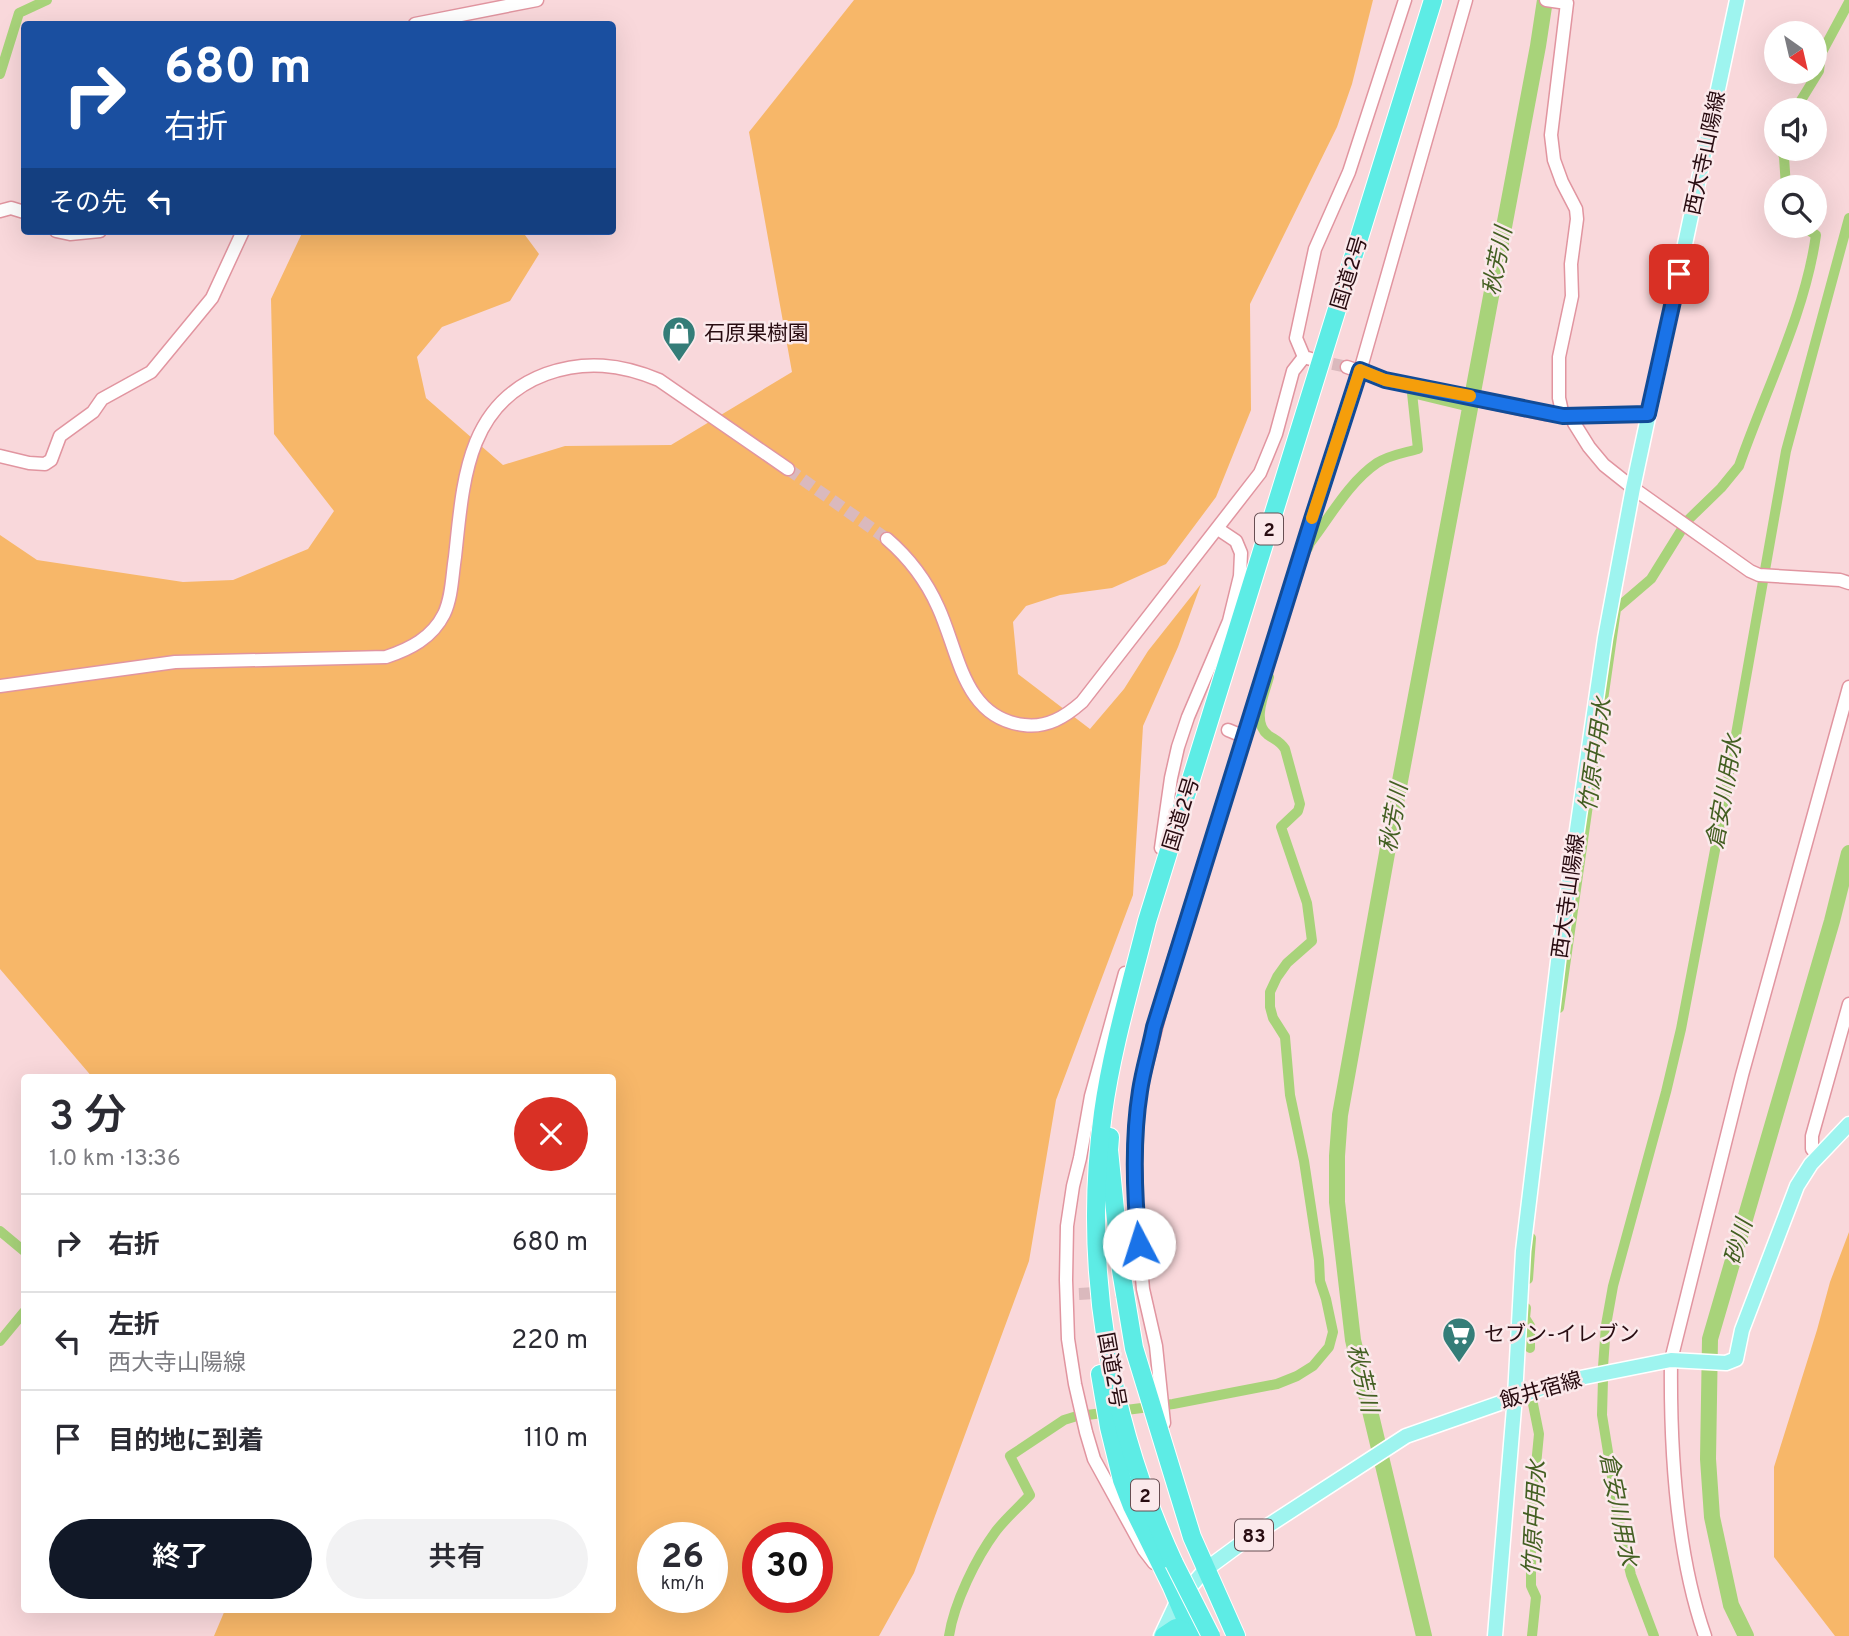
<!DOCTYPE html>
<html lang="ja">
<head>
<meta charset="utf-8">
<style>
  body { margin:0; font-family:Overpass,"Noto Sans JP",sans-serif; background:#f2f2f3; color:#2b2b33; height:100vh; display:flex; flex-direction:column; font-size:26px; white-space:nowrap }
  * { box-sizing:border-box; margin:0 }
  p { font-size:23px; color:#7c7c81 }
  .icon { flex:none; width:38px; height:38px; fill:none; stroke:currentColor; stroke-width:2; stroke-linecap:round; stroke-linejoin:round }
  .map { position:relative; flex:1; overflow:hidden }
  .details { position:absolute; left:21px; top:1074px; width:595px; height:539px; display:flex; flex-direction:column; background:#fff; border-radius:7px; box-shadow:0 7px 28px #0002 }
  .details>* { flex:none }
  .banner { position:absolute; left:21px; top:21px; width:595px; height:214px; border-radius:7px; box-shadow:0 7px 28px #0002; background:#1a4fa0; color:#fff; overflow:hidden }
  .needle { width:46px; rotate:146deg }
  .fabs { position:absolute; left:1764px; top:21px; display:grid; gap:14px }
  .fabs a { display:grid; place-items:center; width:63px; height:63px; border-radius:50%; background:#fff; box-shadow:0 7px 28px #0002; font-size:35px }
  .speed { position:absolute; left:637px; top:1522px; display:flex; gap:14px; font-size:35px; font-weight:700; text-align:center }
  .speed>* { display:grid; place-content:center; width:91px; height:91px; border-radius:50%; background:#fff; box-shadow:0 7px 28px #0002; line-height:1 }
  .speed small { font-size:18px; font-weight:400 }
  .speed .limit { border:10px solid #d22; background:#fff; color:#111 }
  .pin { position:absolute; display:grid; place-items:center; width:60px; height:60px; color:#fff; margin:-30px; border-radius:14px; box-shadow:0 4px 10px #0006 }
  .me { position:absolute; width:77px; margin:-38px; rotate:355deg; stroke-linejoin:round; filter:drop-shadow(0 0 5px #0008) }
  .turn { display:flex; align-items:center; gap:24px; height:147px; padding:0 28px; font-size:32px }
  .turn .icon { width:91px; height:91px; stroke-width:2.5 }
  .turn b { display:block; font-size:49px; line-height:60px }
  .then { display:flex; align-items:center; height:66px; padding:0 28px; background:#0003; gap:14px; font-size:26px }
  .round { display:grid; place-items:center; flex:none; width:74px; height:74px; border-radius:37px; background:#f2f2f3 }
  .head { display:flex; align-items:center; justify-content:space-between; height:119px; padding:0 28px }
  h1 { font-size:42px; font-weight:600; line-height:52px }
  .button { display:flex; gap:14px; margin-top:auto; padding:14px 28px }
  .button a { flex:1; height:80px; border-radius:42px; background:#111827; color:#fff; font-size:28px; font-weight:600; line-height:80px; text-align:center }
  .button a+a { background:#f2f2f3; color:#2b2b33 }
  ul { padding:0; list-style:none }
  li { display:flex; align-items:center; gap:21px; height:98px; padding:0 28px; border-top:2px solid #e1e1e2 }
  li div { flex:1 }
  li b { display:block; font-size:26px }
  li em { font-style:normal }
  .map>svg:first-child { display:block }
</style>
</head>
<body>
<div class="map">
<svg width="1849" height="1636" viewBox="0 0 1849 1636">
  <rect width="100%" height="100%" fill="#f9d8db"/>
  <!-- green -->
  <g fill="#f7b769" fill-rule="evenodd">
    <path d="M 854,0 L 1373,0 L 1352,84 L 1337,127 L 1250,304 L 1251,410 L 1216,497 L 1166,564 L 1112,588 L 1060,595 L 1026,606 L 1013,622 L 1018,674 L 1090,729 L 1124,689 L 1148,651 L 1201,584 L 1178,647 L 1143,726 L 1133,895 L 1056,1100 L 1029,1261 L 914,1573 L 879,1636 L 214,1636 L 225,1610 L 612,1610 L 612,1078 L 93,1078 L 0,969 L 0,535 L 37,560 L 183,582 L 233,580 L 308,549 L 334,511 L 274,434 L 271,299 L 303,231 L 522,231 L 539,254 L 510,301 L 442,327 L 417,357 L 426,398 L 503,465 L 565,446 L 671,445 L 792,372 L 749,132 ZM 653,1538 L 712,1538 L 712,1598 L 653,1598 ZM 758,1538 L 817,1538 L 817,1598 L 758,1598 Z"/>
    <polygon points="1849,1232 1849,1636 1835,1636 1774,1557 1774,1467 1817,1330 1830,1282"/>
  </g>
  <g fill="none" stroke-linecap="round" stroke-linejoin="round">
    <!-- canal -->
    <g stroke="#a8d37a" stroke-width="10">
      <polyline points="0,74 19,13 47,0"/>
      <polyline points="1795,110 1819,71 1821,54 1849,2"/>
      <polyline points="1781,149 1784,157 1786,187"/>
      <path d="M 1308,548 L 1310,543 C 1330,517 1349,482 1377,463 C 1389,455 1404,453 1418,449 L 1412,393 L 1470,407"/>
      <path d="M 1559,1008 L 1616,609 L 1651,579 L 1687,521 L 1721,488 L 1739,466 C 1765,391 1805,314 1816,235 L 1802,226"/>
      <polyline points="0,1231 24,1251"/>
      <polyline points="1528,1279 1531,1238"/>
      <polyline points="1526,1308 1525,1318 1530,1326 1530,1348"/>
      <polyline points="0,1341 24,1312"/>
      <polyline points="1603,1367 1606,1325 1613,1286 1666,1092 1681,1029 1723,808 1786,451 1849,218"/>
      <polyline points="1603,1379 1602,1415 1621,1532 1631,1575 1654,1636"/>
      <path d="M 1087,1415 L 1173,1404 L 1277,1384 L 1297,1376 L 1313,1366 L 1329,1347 L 1333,1332 L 1326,1299 L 1320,1281 L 1319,1260 L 1304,1161 L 1290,1095 L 1285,1037 L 1273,1018 L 1270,1007 L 1270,992 L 1277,977 L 1287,963 L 1312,941 L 1307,903 L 1281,827 L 1298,811 L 1300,804 L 1285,749 C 1280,741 1275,740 1268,735 C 1251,722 1265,692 1269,677"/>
      <path d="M 949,1636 C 954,1603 976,1558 996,1531 C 1006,1518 1019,1507 1030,1495 L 1010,1456 L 1064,1420 L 1077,1416"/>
      <polyline points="1532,1636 1536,1597 1531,1586 1531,1517 1539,1434 1532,1399"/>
    </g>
    <!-- river -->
    <g stroke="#a8d37a" stroke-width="16">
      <polyline points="1424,1636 1353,1340 1337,1202 1337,1156 1340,1115 1400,781 1538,46 1545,0"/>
      <polyline points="1746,1636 1731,1605 1712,1517 1708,1459 1710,1339 1832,921 1849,853"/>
    </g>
    <!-- minor-tunnel -->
    <g stroke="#dab9bd" stroke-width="12" stroke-dasharray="12 6" stroke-linecap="butt">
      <polyline points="1315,360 1347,367"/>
      <polyline points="788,469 887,539"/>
      <polyline points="1079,1294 1134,1291"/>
    </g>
    <!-- minor casing -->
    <g stroke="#e195a0" stroke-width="15">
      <g id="minor">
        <polyline points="1546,0 1567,3 1551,135 1554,160 1562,182 1576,209 1577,219 1571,264 1572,296 1559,357 1559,398 1563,416"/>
        <polyline points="415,24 537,0"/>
        <polyline points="0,211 11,208 24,212"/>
        <polyline points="56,231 70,234 100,231"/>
        <polyline points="1311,359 1304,357 1296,338 1315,249 1349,172 1405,0"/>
        <polyline points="1347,367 1385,380 1545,414 1575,417 1648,414"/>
        <polyline points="1575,417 1574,423 1589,447 1604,465 1633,488 1750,571 1759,575 1840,580 1849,583"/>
        <polyline points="0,456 29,463 45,464 51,460 60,436 93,412 102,399 151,372 212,298 243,231"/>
        <path d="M 887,539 C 909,558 926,580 938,607 C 959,652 963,718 1024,725 C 1047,728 1065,717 1082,702 L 1260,473 L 1276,434 L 1293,371 L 1304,357"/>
        <path d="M 0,686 L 175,662 L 386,657 C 410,649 432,638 444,614 C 452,597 452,576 455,557 C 463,485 465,404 546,374 C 585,360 621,364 659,380 L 788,469"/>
        <polyline points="1228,730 1245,737"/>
        <polyline points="1161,848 1171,778 1178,747 1188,717 1229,621 1240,576 1241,553 1236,541 1218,529"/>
        <polyline points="1125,973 1091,1096 1080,1158 1073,1186 1067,1226 1066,1280 1068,1339 1075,1384 1086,1432 1094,1459 1144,1550 1154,1563"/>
        <polyline points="1819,1156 1812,1149 1812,1136 1849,1004"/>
        <polyline points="1164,1423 1156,1346 1143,1289 1137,1221 1135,1140 1140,1091 1172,965 1360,371 1466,0"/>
        <path d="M 1705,1636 C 1676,1553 1670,1448 1671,1360 L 1742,1075 L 1849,687"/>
      </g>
    </g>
    <!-- major casing -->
    <g stroke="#fff" stroke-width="17">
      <g id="major">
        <polyline points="1161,1636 1177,1602 1205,1570 1243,1542 1406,1436 1560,1382 1671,1360 1726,1363 1736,1359 1742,1330 1797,1186 1811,1164 1849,1124"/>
        <polyline points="1495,1636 1515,1396 1523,1251 1559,953 1605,638 1633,488 1737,0"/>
      </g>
    </g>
    <!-- highway casing -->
    <g stroke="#fff" stroke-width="20">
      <g id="highway">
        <polyline points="1110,1137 1109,1150 1121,1270 1134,1348 1192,1537 1236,1636"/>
        <polyline points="1100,1374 1109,1427 1122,1480 1132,1506 1171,1585 1193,1636"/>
        <path d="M 1174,1563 C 1109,1422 1082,1267 1103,1113 C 1112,1048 1131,985 1147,921 L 1433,0"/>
        <polyline points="1164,1636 1176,1628 1192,1634"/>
      </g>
    </g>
    <!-- minor -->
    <use href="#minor" stroke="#fff" stroke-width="12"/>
    <!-- major -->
    <use href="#major" stroke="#9ef4ef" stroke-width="14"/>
    <!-- highway -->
    <use href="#highway" stroke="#5dece5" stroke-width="18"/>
    <!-- highway-bridge casing -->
    <g stroke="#fff" stroke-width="20" stroke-linecap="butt">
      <polyline id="highway-bridge" points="1174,1563 1211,1636"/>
    </g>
    <!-- highway-bridge -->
    <use href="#highway-bridge" stroke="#5dece5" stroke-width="18"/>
  </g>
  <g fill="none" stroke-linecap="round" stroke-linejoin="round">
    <!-- route casing -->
    <g stroke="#114b97" stroke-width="18">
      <path id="route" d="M 1139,1244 C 1134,1193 1132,1141 1140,1091 C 1143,1070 1150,1048 1154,1027 L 1312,519 L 1360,370 L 1385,380 L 1563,416 L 1648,414 L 1679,274"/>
    </g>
    <!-- route -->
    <use href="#route" stroke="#1a73e8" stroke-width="12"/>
    <!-- slow -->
    <polyline stroke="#f59e0b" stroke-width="12" points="1312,518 1360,370 1385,380 1470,396"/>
  </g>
  <!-- icons -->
  <defs>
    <g id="shop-pin" transform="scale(1.75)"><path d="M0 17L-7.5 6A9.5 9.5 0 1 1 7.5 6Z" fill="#347d78" stroke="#fbe9eb"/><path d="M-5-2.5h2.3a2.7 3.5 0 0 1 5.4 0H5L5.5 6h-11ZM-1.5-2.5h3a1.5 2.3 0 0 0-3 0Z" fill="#fff"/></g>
    <g id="supermarket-pin" transform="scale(1.75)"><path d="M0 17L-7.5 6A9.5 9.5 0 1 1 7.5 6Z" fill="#347d78" stroke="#fbe9eb"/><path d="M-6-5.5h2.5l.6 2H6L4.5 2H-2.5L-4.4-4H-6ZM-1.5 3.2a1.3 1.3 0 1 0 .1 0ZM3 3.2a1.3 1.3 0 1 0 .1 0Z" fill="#fff"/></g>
  </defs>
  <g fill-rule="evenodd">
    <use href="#shop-pin" x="679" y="333"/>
    <use href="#supermarket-pin" x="1459" y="1334"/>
  </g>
  <g text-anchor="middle" stroke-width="5" stroke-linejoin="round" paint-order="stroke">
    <!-- shield labels -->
    <g fill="#fbe9eb" stroke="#674e52" stroke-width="2">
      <rect x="1255" y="513.5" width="28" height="31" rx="5"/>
      <rect x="1131" y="1479.5" width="28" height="31" rx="5"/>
      <rect x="1235" y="1519.5" width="38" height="31" rx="5"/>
    </g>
    <g font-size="19" font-weight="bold" fill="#280c11">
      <text x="1269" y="536">2</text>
      <text x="1145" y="1502">2</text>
      <text x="1254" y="1542">83</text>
    </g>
    <!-- street labels -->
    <g font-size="21" fill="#280c11" stroke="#fbe9eb">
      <text transform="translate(1705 153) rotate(-78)" y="7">西大寺山陽線</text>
      <text transform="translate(1349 273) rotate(-73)" y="7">国道2号</text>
      <text transform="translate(1181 814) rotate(-73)" y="7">国道2号</text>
      <text transform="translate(1568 896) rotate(-82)" y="7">西大寺山陽線</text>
      <text transform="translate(1112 1370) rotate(80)" y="7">国道2号</text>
      <text transform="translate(1541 1390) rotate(-16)" y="7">飯井宿線</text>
    </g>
    <!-- poi labels -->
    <g font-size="21" fill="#280c11" stroke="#fbe9eb" text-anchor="start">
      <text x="704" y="340">石原果樹園</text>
      <text x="1484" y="1341">セブン-イレブン</text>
    </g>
    <!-- water labels -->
    <g font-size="23" font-style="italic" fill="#435f22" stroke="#fbe9eb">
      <text transform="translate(1497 261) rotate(-79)" y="8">秋芳川</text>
      <text transform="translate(1595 755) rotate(-82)" y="8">竹原中用水</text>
      <text transform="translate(1724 792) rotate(-80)" y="8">倉安川用水</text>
      <text transform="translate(1393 818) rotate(-80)" y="8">秋芳川</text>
      <text transform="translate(1738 1242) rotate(-74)" y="8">砂川</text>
      <text transform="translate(1363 1378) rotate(77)" y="8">秋芳川</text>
      <text transform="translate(1619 1509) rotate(79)" y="8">倉安川用水</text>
      <text transform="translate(1534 1518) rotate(-87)" y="8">竹原中用水</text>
    </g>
  </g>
</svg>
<div class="fabs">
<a><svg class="needle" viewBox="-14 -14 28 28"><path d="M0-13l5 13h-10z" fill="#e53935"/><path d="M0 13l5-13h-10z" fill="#7c7c81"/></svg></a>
<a><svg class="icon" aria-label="sound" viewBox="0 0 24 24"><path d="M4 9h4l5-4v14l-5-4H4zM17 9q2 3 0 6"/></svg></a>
<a><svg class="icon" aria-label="search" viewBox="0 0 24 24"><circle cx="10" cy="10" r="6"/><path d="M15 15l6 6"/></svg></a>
</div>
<div class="speed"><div>26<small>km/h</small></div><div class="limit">30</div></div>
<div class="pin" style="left:1679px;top:274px;background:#d93025"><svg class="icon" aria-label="arrive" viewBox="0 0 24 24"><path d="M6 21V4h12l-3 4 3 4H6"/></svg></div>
<svg class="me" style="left:1139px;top:1244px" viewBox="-20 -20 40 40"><circle r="19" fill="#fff"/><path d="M0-13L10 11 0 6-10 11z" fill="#1a73e8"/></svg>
<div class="banner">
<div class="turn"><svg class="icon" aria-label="right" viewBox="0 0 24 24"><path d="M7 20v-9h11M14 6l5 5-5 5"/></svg><div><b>680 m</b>右折</div></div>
<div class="then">その先<svg class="icon" aria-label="left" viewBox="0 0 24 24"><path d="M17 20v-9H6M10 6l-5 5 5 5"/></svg></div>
</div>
<section class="details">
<div class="head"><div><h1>3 分</h1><p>1.0 km · 13:36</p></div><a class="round" style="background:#d93025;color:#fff"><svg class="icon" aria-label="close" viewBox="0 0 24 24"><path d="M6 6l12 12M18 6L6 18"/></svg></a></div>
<ul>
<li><svg class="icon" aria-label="right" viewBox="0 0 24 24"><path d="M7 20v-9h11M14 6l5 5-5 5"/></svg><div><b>右折</b></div><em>680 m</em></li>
<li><svg class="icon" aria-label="left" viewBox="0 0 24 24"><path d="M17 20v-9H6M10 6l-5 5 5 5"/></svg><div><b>左折</b><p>西大寺山陽線</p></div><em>220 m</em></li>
<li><svg class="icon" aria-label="arrive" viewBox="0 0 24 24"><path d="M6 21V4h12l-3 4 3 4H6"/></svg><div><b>目的地に到着</b></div><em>110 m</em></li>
</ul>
<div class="button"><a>終了</a><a>共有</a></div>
</section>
</div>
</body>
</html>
